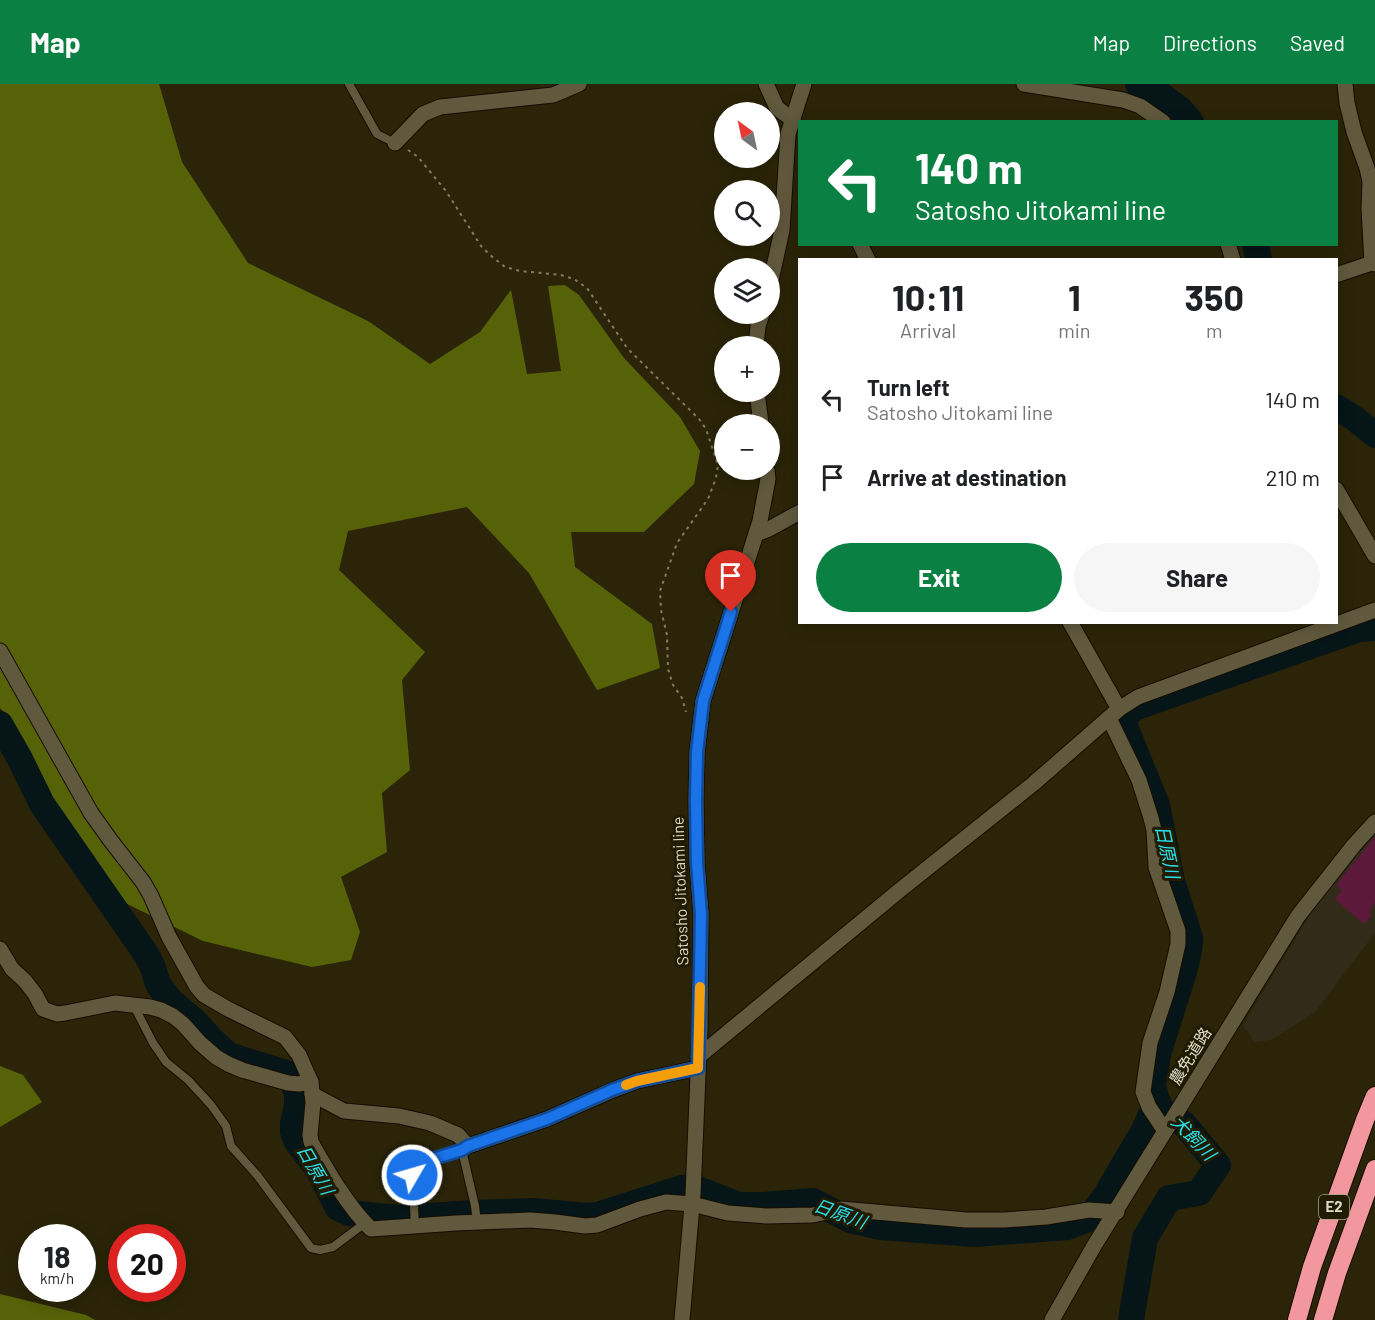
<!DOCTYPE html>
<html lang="en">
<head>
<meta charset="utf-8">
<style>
  body { margin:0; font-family:Barlow,"Noto Sans JP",sans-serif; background:#f6f6f6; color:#202124; height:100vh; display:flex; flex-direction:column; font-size:22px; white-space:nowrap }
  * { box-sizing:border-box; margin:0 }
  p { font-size:20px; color:#757577 }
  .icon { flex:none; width:33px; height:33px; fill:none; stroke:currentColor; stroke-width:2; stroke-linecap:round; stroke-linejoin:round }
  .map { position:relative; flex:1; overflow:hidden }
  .sheet { position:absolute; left:798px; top:174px; width:540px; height:366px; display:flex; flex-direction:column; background:#fff; border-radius:0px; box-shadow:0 3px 15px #0003 }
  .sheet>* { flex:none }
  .guide { position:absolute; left:798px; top:36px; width:540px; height:126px; border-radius:0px; box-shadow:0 3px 15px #0003; background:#0b8043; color:#fff; overflow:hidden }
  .needle { width:39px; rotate:327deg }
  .controls { position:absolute; left:714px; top:18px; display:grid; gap:12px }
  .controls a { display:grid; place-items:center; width:66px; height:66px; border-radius:50%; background:#fff; box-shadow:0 3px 15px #0003; font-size:30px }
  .speed { position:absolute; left:18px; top:1140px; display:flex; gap:12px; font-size:30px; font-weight:700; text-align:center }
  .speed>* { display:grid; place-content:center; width:78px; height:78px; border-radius:50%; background:#fff; box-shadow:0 3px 15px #0003; line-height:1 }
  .speed small { font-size:15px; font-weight:400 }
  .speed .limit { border:9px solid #d22; background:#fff; color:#111 }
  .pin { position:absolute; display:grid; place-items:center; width:51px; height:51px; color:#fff; margin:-62px -26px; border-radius:50% 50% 50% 0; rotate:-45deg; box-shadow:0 0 6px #0007 }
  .pin .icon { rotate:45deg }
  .me { position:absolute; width:66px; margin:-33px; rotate:52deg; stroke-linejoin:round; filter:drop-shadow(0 0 4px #0008) }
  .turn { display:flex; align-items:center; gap:21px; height:126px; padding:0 18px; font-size:27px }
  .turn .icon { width:78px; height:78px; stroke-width:2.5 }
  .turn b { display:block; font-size:42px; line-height:51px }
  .eta { display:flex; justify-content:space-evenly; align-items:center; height:102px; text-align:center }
  .eta b { font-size:36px; font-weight:700; line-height:42px }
  .button { display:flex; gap:12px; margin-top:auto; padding:12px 18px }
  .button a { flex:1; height:69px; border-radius:36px; background:#0b8043; color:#fff; font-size:24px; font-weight:700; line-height:69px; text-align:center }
  .button a+a { background:#f6f6f6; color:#202124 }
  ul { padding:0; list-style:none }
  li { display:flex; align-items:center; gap:18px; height:78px; padding:0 18px }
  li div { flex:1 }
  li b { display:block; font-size:22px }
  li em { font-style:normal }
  header { display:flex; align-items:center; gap:36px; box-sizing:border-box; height:84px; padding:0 30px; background:#0b8043; color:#fff }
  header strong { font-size:28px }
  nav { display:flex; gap:33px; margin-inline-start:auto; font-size:21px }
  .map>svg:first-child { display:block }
</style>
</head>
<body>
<header>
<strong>Map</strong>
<nav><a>Map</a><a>Directions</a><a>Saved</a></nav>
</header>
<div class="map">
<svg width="1375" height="1236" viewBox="0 0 1375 1236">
  <rect width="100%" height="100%" fill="#2b2408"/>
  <!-- commercial -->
  <polygon fill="#332b1a" points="1375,750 1375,849 1315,928 1271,956 1254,958 1243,941 1311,829 1340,788"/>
  <!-- forest -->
  <g fill="#556208">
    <polygon points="0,0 159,0 182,78 248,179 368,237 430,280 480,248 511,206 527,290 561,287 548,202 565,201 579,211 624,274 680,333 700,367 694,400 644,448 571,448 575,483 652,540 660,584 597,606 529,489 467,423 348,447 339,486 425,568 402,596 410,686 382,709 387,768 341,793 360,848 351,876 312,883 203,857 123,818 52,715 5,629 0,624"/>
    <polygon points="0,982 23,991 42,1018 0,1043"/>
    <polygon points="0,1210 86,1231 95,1236 0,1236"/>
  </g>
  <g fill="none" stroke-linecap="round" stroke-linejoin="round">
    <!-- river -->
    <g stroke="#061517" stroke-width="26">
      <polyline points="1138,0 1153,5 1181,26 1191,38"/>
      <polyline points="1255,160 1259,176"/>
      <polyline points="1336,323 1354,334 1375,351"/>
      <polyline points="0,640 20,675 42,720 146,870 152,881 158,900 169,915 198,940 210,954 228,971 286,989 290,992 297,1008 297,1021 293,1040 293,1048 297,1058 319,1087 338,1124 349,1129 398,1134 474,1129 533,1127 587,1132 598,1131 682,1104 693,1103 739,1121 764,1121 813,1117 850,1136 881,1143 974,1150 1068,1143 1088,1135 1106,1111 1144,1046 1157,1017 1153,1002 1158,970 1184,888 1189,867 1190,854 1172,797 1157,721 1126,645 1124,636 1126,630 1137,623 1359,545 1375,544"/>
      <polyline points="1131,1236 1145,1154 1169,1114 1199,1109 1218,1081 1183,1039 1164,1029 1157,1017"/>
    </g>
  </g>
  <!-- building -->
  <polygon fill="#5d193a" points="1375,753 1375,818 1369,829 1372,831 1364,840 1335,815 1342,806 1336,801"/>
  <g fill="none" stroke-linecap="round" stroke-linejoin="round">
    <!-- lane casing -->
    <g stroke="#140d00" stroke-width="10">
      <g id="lane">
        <polyline points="349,0 377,50 395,59"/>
        <polyline points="134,922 153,959 166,978 188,996 211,1021 226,1042 231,1062 257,1091 311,1164 320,1166 333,1163 365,1139"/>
        <polyline points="464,1065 462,1066 475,1122 477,1138"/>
        <polyline points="415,1142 412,1084 416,1080 462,1066"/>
      </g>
    </g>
    <!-- street casing -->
    <g stroke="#140d00" stroke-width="17">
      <g id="street">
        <polyline points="766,0 777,24 793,36"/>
        <polyline points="1345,0 1347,19 1354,48 1367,84 1370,97 1369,124 1372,179"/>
        <polyline points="395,59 423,30 440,23 553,11 579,0"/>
        <polyline points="860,160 868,176"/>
        <polyline points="1336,191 1372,179 1375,180"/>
        <polyline points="756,450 769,445 800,428"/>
        <polyline points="1070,538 1119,625"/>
        <path d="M 0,567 L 91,729 L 111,757 L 143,798 L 151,812 L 169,853 L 197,903 L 204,911 L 228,925 L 285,953 L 299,971 L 311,998 L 313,1019 L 310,1051 L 311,1058 C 327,1086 348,1123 371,1145 L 456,1139 L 530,1136 L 555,1138 L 585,1142 L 597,1141 L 640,1125 L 666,1118 L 692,1120 L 728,1129 L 766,1132 L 813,1131 L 841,1125 L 966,1136 L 1004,1136 L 1046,1133 L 1089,1126 L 1117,1128"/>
        <polyline points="1109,634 1139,696 1151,734 1154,746 1156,783 1178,847 1178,860 1167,908 1150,959 1143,1008 1149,1023 1165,1047"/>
        <polyline points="0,865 12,885 25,897 35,910 43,925 57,930 65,929 115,919 150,923 161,926 173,932 183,940 200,959 216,973 228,980 242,986 288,999 299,1000 311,998"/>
        <polyline points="698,973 900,806 1033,700 1119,625 1138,613 1375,526"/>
        <polyline points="312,1010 344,1027 399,1032 430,1039 458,1051 468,1062 547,1035 613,1006 637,997 698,984"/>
      </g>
    </g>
    <!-- secondary casing -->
    <g stroke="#140d00" stroke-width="17">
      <g id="secondary">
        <polyline points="1024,0 1123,16 1140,22 1163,38"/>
        <polyline points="1228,160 1233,176"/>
        <polyline points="770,201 782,146 788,50 804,0"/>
        <polyline points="756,262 758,242 762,230"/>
        <polyline points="757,308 761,340"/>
        <polyline points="1336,405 1375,472"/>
        <polyline points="682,1236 693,1110 700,944 701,830 697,779 696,717 697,668 703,617 760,437 768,395 767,386"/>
        <polyline points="1052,1236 1094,1162 1298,832 1354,761 1375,738"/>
      </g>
    </g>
    <!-- highway casing -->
    <g stroke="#140d00" stroke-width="20">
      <g id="highway">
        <polyline points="1297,1236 1312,1183 1365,1036 1375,1012"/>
        <polyline points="1323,1236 1337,1189 1375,1085"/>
      </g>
    </g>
    <!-- path -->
    <polyline stroke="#807b64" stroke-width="2" stroke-dasharray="3 4.5" stroke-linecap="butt" points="408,66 418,73 446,107 481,162 490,171 505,183 520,187 561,191 574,195 587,204 627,264 699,335 706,345 718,381 716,394 708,415 677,459 660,507 661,526 667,551 668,585 673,601 682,614 686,628"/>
    <!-- lane -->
    <use href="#lane" stroke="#61593d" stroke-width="8"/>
    <!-- street -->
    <use href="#street" stroke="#61593d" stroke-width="15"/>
    <!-- secondary -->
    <use href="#secondary" stroke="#61593d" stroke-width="15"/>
    <!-- highway -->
    <use href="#highway" stroke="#f3979f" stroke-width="18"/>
  </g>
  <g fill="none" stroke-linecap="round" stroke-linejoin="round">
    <!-- route casing -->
    <g stroke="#114b97" stroke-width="15">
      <polyline id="route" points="412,1091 412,1084 416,1080 462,1066 468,1062 547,1035 612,1006 637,997 698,984 701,830 697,779 696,717 697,668 703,617 731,528"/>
    </g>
    <!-- route -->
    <use href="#route" stroke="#1a73e8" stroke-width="10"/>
    <!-- slow -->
    <polyline stroke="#f59e0b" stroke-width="10" points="626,1001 637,997 698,984 700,903"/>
  </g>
  <g text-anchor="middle" stroke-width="6" stroke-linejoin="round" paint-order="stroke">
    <!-- shield labels -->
    <rect fill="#211b01" stroke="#a5a18e" stroke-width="1.5" x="1319" y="1111" width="30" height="24" rx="4.5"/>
    <g font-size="15" font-weight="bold" fill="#dedaca">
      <text x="1334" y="1128">E2</text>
    </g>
    <!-- street labels -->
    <g font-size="16" fill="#dedaca" stroke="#211b01">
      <text transform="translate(680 807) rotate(-92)" y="6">Satosho Jitokami line</text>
      <text transform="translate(1190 972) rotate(-58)" y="6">農免道路</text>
    </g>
    <!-- water labels -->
    <g font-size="18" font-style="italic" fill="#29e0ee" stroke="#211b01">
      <text transform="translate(1167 768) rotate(78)" y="6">日原川</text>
      <text transform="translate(1193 1054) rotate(46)" y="6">犬飼川</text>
      <text transform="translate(315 1086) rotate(60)" y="6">日原川</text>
      <text transform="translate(840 1130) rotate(20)" y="6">日原川</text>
    </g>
  </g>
</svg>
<div class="controls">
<a><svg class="needle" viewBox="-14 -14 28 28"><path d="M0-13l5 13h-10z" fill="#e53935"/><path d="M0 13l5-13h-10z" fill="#757577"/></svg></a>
<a><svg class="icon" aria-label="search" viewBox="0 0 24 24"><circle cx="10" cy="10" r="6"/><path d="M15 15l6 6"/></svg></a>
<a><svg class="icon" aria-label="layers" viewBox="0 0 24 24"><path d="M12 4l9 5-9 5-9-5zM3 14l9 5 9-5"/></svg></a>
<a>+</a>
<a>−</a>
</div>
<div class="speed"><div>18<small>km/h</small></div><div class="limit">20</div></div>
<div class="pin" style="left:731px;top:528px;background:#d93025"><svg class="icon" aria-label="arrive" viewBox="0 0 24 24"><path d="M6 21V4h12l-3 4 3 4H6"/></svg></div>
<svg class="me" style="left:412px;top:1091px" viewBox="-20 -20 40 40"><circle r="17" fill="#1a73e8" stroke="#fff" stroke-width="3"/><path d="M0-11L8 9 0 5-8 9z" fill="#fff"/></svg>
<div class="guide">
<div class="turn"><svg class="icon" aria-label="left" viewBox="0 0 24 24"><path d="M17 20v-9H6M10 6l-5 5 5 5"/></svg><div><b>140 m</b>Satosho Jitokami line</div></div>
</div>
<section class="sheet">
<div class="eta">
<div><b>10:11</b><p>Arrival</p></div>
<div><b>1</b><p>min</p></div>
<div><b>350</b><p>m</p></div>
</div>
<ul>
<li><svg class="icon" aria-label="left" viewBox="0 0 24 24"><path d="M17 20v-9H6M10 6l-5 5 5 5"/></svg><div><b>Turn left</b><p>Satosho Jitokami line</p></div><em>140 m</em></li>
<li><svg class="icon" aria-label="arrive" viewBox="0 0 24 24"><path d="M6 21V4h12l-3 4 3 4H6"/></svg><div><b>Arrive at destination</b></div><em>210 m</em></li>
</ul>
<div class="button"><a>Exit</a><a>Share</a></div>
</section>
</div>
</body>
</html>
